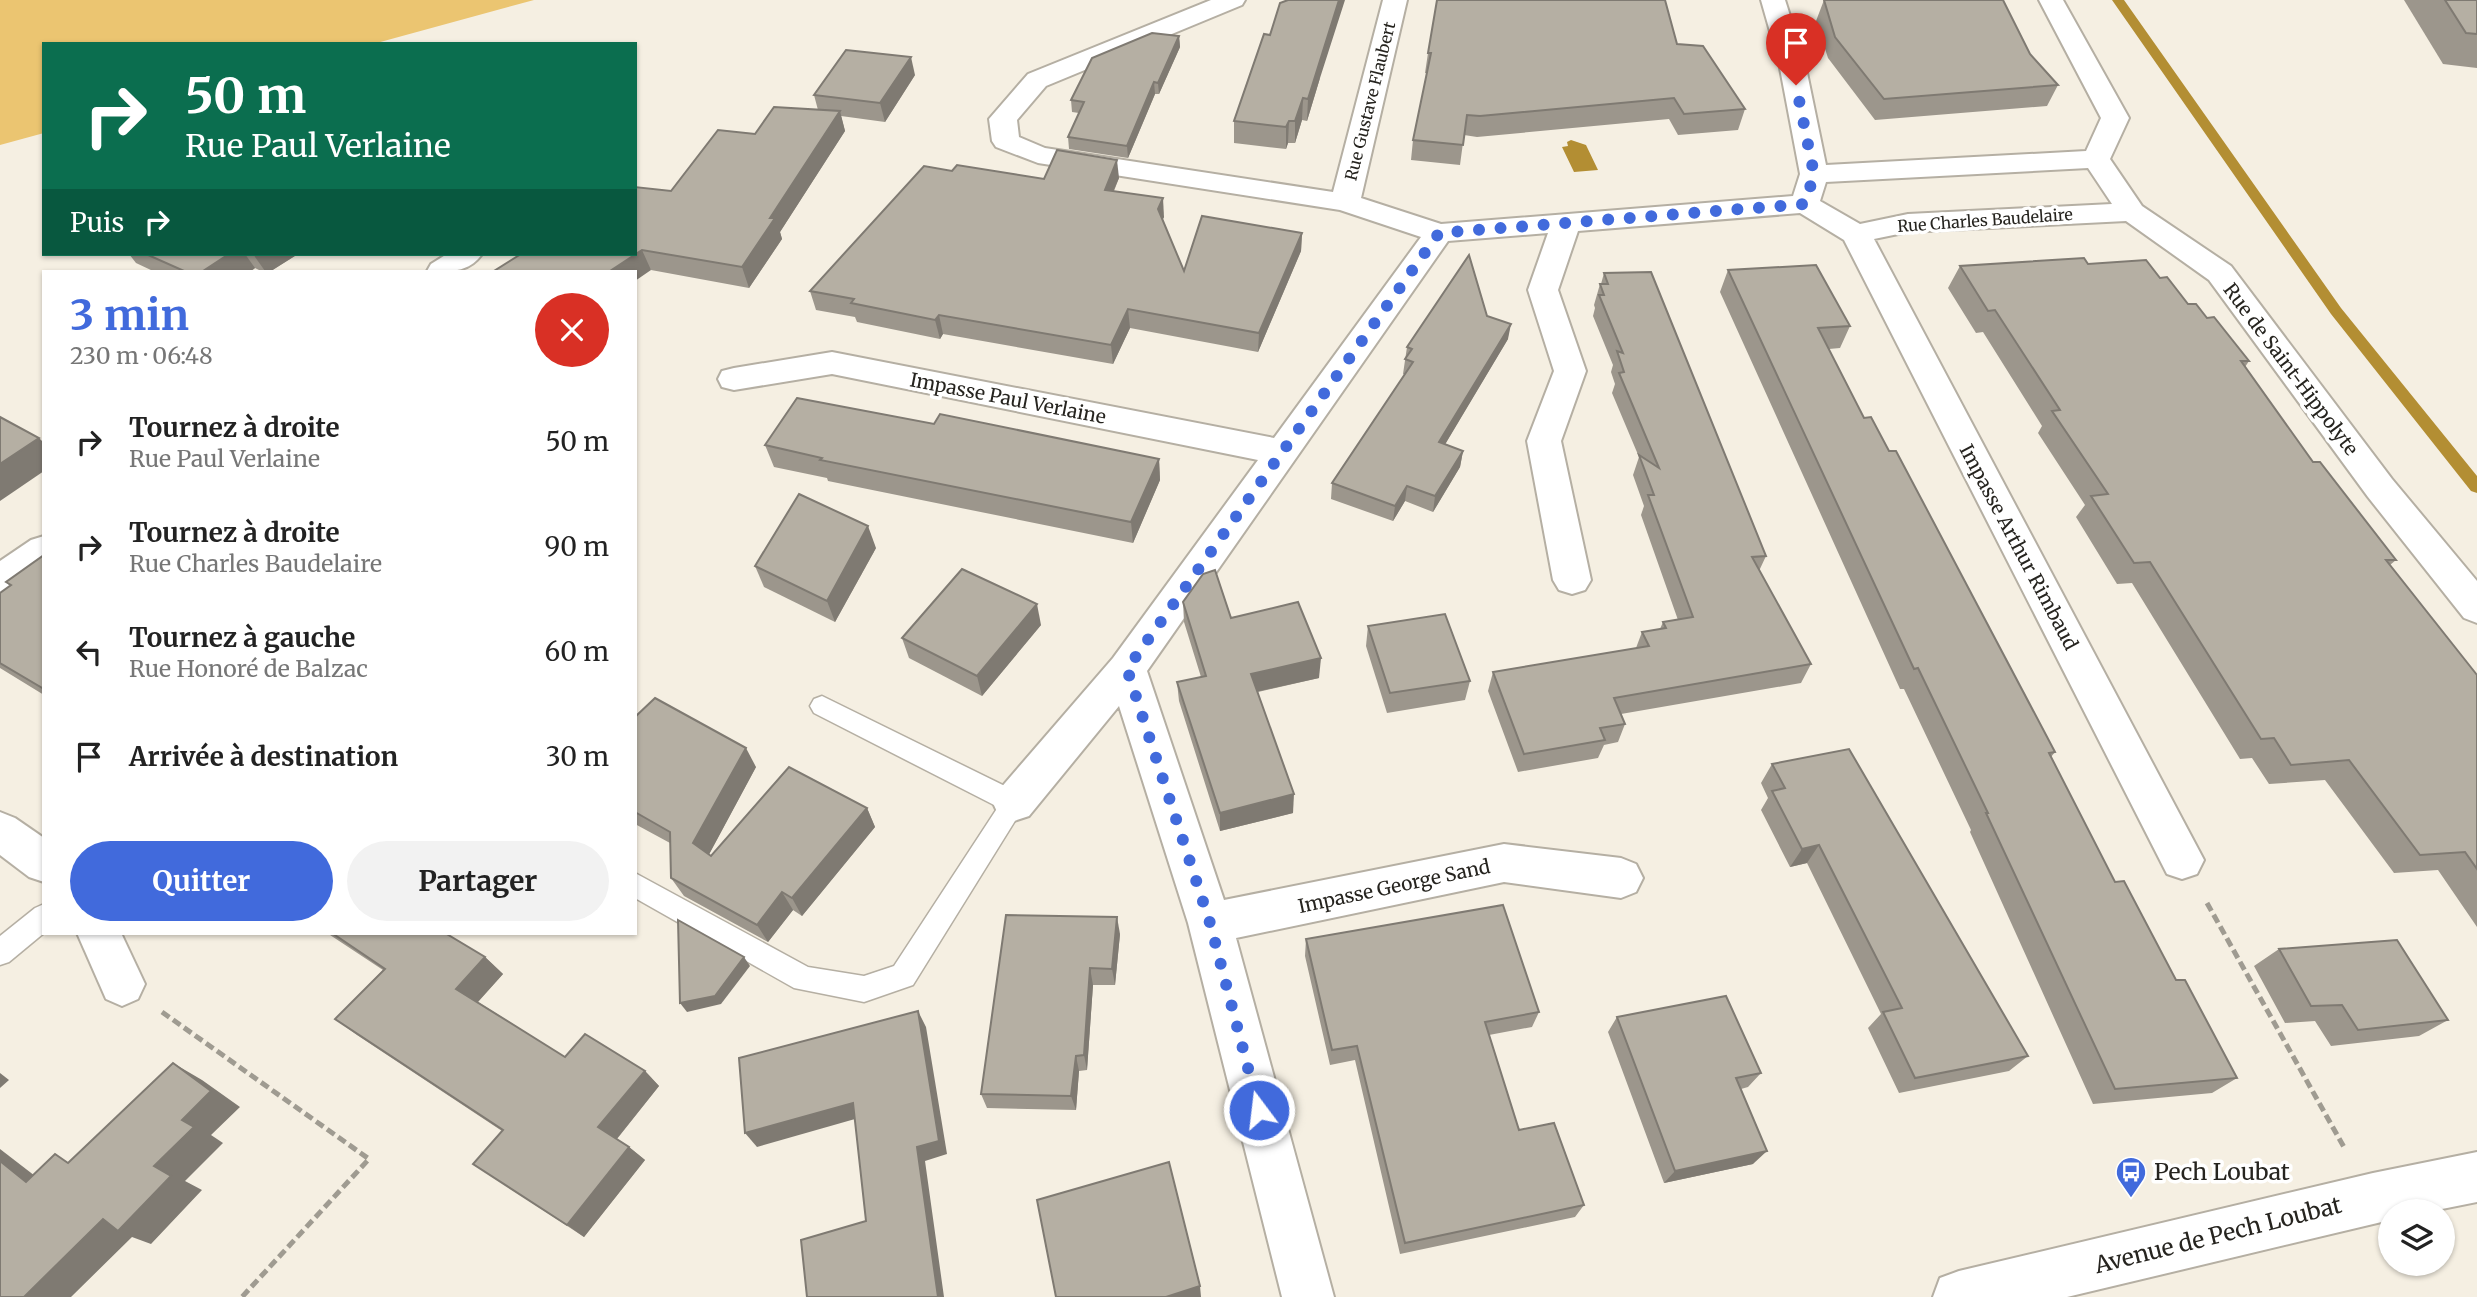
<!DOCTYPE html>
<html lang="fr">
<head>
<meta charset="utf-8">
<style>
  body { margin:0; font-family:Merriweather,serif; background:#f2f2f2; color:#222; height:100vh; display:flex; flex-direction:column; font-size:26px; white-space:nowrap }
  * { box-sizing:border-box; margin:0 }
  p { font-size:23px; color:#767676 }
  .icon { flex:none; width:38px; height:38px; fill:none; stroke:currentColor; stroke-width:2; stroke-linecap:round; stroke-linejoin:round }
  .map { position:relative; flex:1; overflow:hidden }
  .sheet { position:absolute; left:42px; top:270px; width:595px; height:665px; display:flex; flex-direction:column; background:#fff; border-radius:0px; box-shadow:0 2px 5px #0004 }
  .sheet>* { flex:none }
  .banner { position:absolute; left:42px; top:42px; width:595px; height:214px; border-radius:0px; box-shadow:0 2px 5px #0004; background:#0b6e4f; color:#fff; overflow:hidden }
  .fabs { position:absolute; left:2378px; top:1199px; display:grid; gap:14px }
  .fabs a { display:grid; place-items:center; width:77px; height:77px; border-radius:50%; background:#fff; box-shadow:0 2px 5px #0004; font-size:35px }
  .pin { position:absolute; display:grid; place-items:center; width:60px; height:60px; color:#fff; margin:-72px -30px; border-radius:50% 50% 50% 0; rotate:-45deg; box-shadow:0 0 7px #0007 }
  .pin .icon { rotate:45deg }
  .me { position:absolute; width:77px; margin:-38px; rotate:345deg; stroke-linejoin:round; filter:drop-shadow(0 0 5px #0008) }
  .turn { display:flex; align-items:center; gap:24px; height:147px; padding:0 28px; font-size:32px }
  .turn .icon { width:91px; height:91px; stroke-width:2.5 }
  .turn b { display:block; font-size:49px; line-height:60px }
  .then { display:flex; align-items:center; height:66px; padding:0 28px; background:#0003; gap:14px; font-size:26px }
  .round { display:grid; place-items:center; flex:none; width:74px; height:74px; border-radius:37px; background:#f2f2f2 }
  .headline { display:flex; align-items:center; justify-content:space-between; height:119px; padding:0 28px }
  h1 { font-size:42px; font-weight:700; line-height:52px; color:#416adc }
  .primary-button { display:flex; gap:14px; margin-top:auto; padding:14px 28px }
  .primary-button a { flex:1; height:80px; border-radius:42px; background:#416adc; color:#fff; font-size:28px; font-weight:700; line-height:80px; text-align:center }
  .primary-button a+a { background:#f2f2f2; color:#222 }
  ul { padding:0; list-style:none }
  li { display:flex; align-items:center; gap:21px; height:105px; padding:0 28px }
  li div { flex:1 }
  li b { display:block; font-size:26px }
  li em { font-style:normal }
  .map>svg:first-child { display:block }
</style>
</head>
<body>
<div class="map">
<svg width="2477" height="1297" viewBox="0 0 2477 1297">
  <rect width="100%" height="100%" fill="#f5efe2"/>
  <!-- green -->
  <polygon fill="#ebc571" points="0,0 534,0 373,44 44,44 44,133 0,145"/>
  <!-- water -->
  <polygon fill="#b38e33" points="1571,140 1586,145 1598,170 1574,172 1562,147 1568,146 1567,142"/>
  <g fill="none" stroke-linecap="round" stroke-linejoin="round">
    <!-- stream -->
    <polygon fill="#b38e33" fill-rule="evenodd" points="2112,0 2124,0 2341,308 2477,476 2477,493 2471,491 2331,314"/>
    <!-- service casing -->
    <g stroke="#b5afa3" stroke-width="3">
      <g id="service">
        <polygon points="822,696 1023,795 1026,803 913,985 864,1002 794,988 635,898 635,873 808,967 864,976 894,966 998,807 814,713 810,706 814,699"/>
        <polygon points="44,904 44,933 9,962 0,965 0,936 35,908"/>
      </g>
    </g>
    <!-- minor casing -->
    <g stroke="#b5afa3" stroke-width="4">
      <g id="minor">
        <path d="M 1211,0 L 1245,0 L 1242,5 L 1046,86 L 1017,120 L 1019,137 L 1045,148 L 1333,192 L 1383,0 L 1407,0 L 1361,198 L 1441,224 L 1793,196 L 1800,174 L 1779,63 L 1761,0 L 1785,0 L 1805,63 L 1826,165 L 2086,151 L 2101,118 L 2039,0 L 2063,0 L 2129,118 L 2110,159 L 2142,206 L 2231,266 L 2392,479 L 2477,581 L 2477,623 L 2464,618 L 2368,497 L 2209,280 L 2126,221 L 1908,232 L 1874,239 L 2204,860 L 2197,874 L 2182,879 L 2167,874 L 1844,240 L 1800,213 L 1578,231 L 1558,290 L 1586,371 L 1561,441 L 1591,580 L 1585,590 L 1572,594 L 1559,590 L 1553,580 L 1527,441 L 1554,371 L 1528,290 L 1548,233 L 1448,241 L 1147,671 L 1224,900 L 1504,844 L 1621,858 L 1636,864 L 1643,878 L 1636,892 L 1621,898 L 1504,882 L 1236,938 L 1334,1297 L 1282,1297 L 1188,923 L 1119,706 L 1029,816 L 1014,821 L 999,816 L 993,803 L 999,790 L 1113,658 L 1258,460 L 832,374 L 734,390 L 722,387 L 718,379 L 722,371 L 734,368 L 832,352 L 1274,438 L 1421,237 L 1340,210 L 1038,163 L 996,147 L 992,141 L 989,119 L 1028,74 ZM 2088,168 L 2112,204 L 1908,214 L 1860,224 L 1820,201 L 1826,182 Z"/>
        <path d="M 447,254 L 482,254 C 468,274 449,271 427,271 L 431,264 Z"/>
        <polygon points="44,536 44,569 13,590 0,594 0,561 31,540"/>
        <polygon points="0,812 15,818 44,838 44,882 29,877 0,855"/>
        <polygon points="77,933 121,933 145,984 138,999 122,1006 106,999"/>
        <polygon points="2477,1152 2477,1202 2432,1211 2390,1211 2390,1220 2067,1297 1933,1297 1940,1278 1959,1271 2373,1173"/>
      </g>
    </g>
    <!-- path -->
    <g stroke="#9f9b91" stroke-width="5" stroke-dasharray="9 4.5" stroke-linecap="butt">
      <polyline points="2207,903 2345,1149"/>
      <polyline points="162,1012 369,1159 242,1297"/>
    </g>
    <!-- service -->
    <use href="#service" fill="#fff" fill-rule="evenodd"/>
    <!-- minor -->
    <use href="#minor" fill="#fff" fill-rule="evenodd"/>
  </g>
  <!-- wall -->
  <g fill="#9c968c">
    <polygon points="1824,0 2003,0 2030,54 2058,85 2047,106 1875,120 1828,58 1816,21"/>
    <polygon points="2404,0 2477,0 2477,68 2443,64"/>
    <polygon points="1179,36 1180,47 1159,94 1155,94 1128,158 1069,149 1068,137 1079,113 1072,112 1071,100"/>
    <polygon points="1677,44 1745,109 1738,130 1678,135 1669,119 1477,137 1464,135 1460,165 1411,160 1413,140 1427,73 1425,73 1428,53"/>
    <polygon points="915,75 885,122 841,116 845,131 780,232 782,239 749,288 651,270 635,254 755,134 818,110 814,95"/>
    <polygon points="1320,78 1307,121 1302,120 1295,143 1288,143 1286,149 1234,143 1234,121"/>
    <polygon points="952,171 1044,179 1119,178 1114,191 1164,217 1162,220 1184,271 1302,233 1301,251 1258,352 1130,328 1113,364 943,334 940,339 857,322 855,317 816,310 810,291"/>
    <polygon points="129,254 298,254 271,271 261,271 255,268 251,271 153,271 136,263"/>
    <polygon points="2088,264 2160,278 2188,304 2207,318 2249,361 2245,367 2313,462 2396,560 2390,565 2477,675 2477,927 2438,870 2394,873 2325,780 2269,784 2252,758 2240,759 2132,583 2117,584 2076,517 2085,505 2038,433 2042,426 1983,332 1976,333 1948,288 1960,266"/>
    <polygon points="1728,270 1850,326 1840,348 1829,349 1864,418 1889,451 2055,752 2051,757 2115,882 2237,1078 2212,1093 2093,1104 1970,832 1971,830 1904,689 1900,689 1720,292"/>
    <polygon points="1604,273 1766,556 1759,571 1811,664 1801,683 1621,714 1625,724 1618,742 1604,745 1598,758 1518,772 1488,691 1493,672 1636,648 1642,632 1660,629 1663,622 1678,620 1641,515 1644,506 1633,475 1639,457 1612,393 1615,384 1611,372 1613,365 1593,316 1595,308 1594,305 1600,284 1601,284"/>
    <polygon points="1487,316 1508,339 1445,444 1463,451 1460,467 1433,512 1405,501 1393,521 1331,499 1332,483 1405,375 1403,374 1407,347"/>
    <polygon points="934,424 1159,459 1160,480 1133,543 828,481 827,478 774,467 765,445"/>
    <polygon points="876,548 835,622 764,587 755,566"/>
    <polygon points="44,555 44,695 0,668 0,593 10,586 6,582"/>
    <polygon points="1183,602 1231,618 1319,678 1258,692 1293,813 1220,831 1179,701 1177,682 1201,677 1184,622"/>
    <polygon points="1041,625 982,696 909,658 902,638"/>
    <polygon points="1368,626 1470,681 1465,700 1387,713 1366,646"/>
    <polygon points="635,717 756,767 709,854 711,856 867,808 875,827 802,916 793,910 768,942 684,896 671,878 670,843 635,824"/>
    <polygon points="1772,764 2028,1056 2009,1071 1899,1093 1868,1028 1881,1014 1807,863 1790,867 1761,810 1768,798 1761,783"/>
    <polygon points="327,933 445,933 485,957 503,974 478,1002 565,1057 645,1071 659,1086 617,1139 629,1147 645,1160 584,1237 473,1164 502,1131 357,1035 335,1019 383,970"/>
    <polygon points="1120,934 1115,985 1093,985 1087,1070 1079,1071 1076,1110 987,1108 981,1094"/>
    <polygon points="1306,939 1539,1012 1532,1027 1489,1035 1519,1130 1584,1205 1575,1217 1400,1254 1355,1060 1330,1065 1305,956"/>
    <polygon points="2279,949 2448,1020 2419,1036 2331,1046 2315,1021 2285,1023 2254,966"/>
    <polygon points="1617,1017 1761,1073 1748,1087 1741,1089 1753,1164 1664,1183 1608,1032"/>
  </g>
  <!-- shaded-wall -->
  <g fill="#7f7a72">
    <polygon points="1339,0 1345,0 1320,78 1307,121 1308,99"/>
    <polygon points="1179,36 1180,47 1159,94 1158,83"/>
    <polygon points="911,57 915,75 885,122 880,103"/>
    <polygon points="1154,82 1155,94 1128,158 1127,146"/>
    <polygon points="1303,98 1302,120 1295,143 1295,121"/>
    <polygon points="840,111 845,131 780,232 782,239 749,288 742,267 770,218"/>
    <polygon points="1289,121 1288,143 1286,149 1286,127"/>
    <polygon points="1117,160 1119,178 1106,208 1105,190"/>
    <polygon points="1163,198 1164,217 1159,228 1158,209"/>
    <polygon points="1302,233 1301,251 1258,352 1259,333"/>
    <polygon points="642,250 651,270 635,281 635,271 610,271"/>
    <polygon points="229,254 245,254 255,268 251,271 203,271"/>
    <polygon points="253,254 298,254 271,271 265,271"/>
    <polygon points="1128,309 1130,328 1113,364 1111,345"/>
    <polygon points="939,315 943,334 940,339 935,320"/>
    <polygon points="1511,324 1508,339 1437,458 1439,442"/>
    <polygon points="39,438 44,443 44,471 0,501 0,464"/>
    <polygon points="1463,451 1460,467 1433,512 1435,496"/>
    <polygon points="1159,459 1160,480 1133,543 1131,522"/>
    <polygon points="1407,486 1405,501 1393,521 1395,506"/>
    <polygon points="868,526 876,548 835,622 827,601"/>
    <polygon points="1037,604 1041,625 982,696 977,676"/>
    <polygon points="1321,658 1319,678 1251,693 1251,674"/>
    <polygon points="746,748 756,767 705,862 693,843"/>
    <polygon points="1294,794 1293,813 1220,831 1220,813"/>
    <polygon points="867,808 875,827 802,916 792,898"/>
    <polygon points="1819,845 1807,863 1790,867 1802,849"/>
    <polygon points="782,892 793,910 768,942 757,925"/>
    <polygon points="1117,917 1120,934 1115,985 1112,969"/>
    <polygon points="485,957 503,974 475,1005 456,989"/>
    <polygon points="744,957 750,966 721,1004 687,1012 680,1003"/>
    <polygon points="1090,968 1093,985 1087,1070 1084,1055"/>
    <polygon points="918,1011 926,1027 947,1154 925,1161 944,1297 938,1297 917,1147"/>
    <polygon points="1076,1056 1079,1071 1076,1110 1071,1096"/>
    <polygon points="173,1063 202,1080 240,1107 211,1135 223,1143 185,1181 202,1190 151,1244 132,1237 71,1297 24,1297 154,1166 182,1120"/>
    <polygon points="645,1071 659,1086 615,1141 598,1127"/>
    <polygon points="0,1073 9,1080 0,1088"/>
    <polygon points="853,1103 862,1117 757,1147 745,1133"/>
    <polygon points="629,1147 645,1160 584,1237 567,1225"/>
    <polygon points="0,1149 61,1196 26,1182 0,1161"/>
    <polygon points="1767,1151 1753,1164 1664,1183 1675,1171"/>
    <polygon points="1200,1286 1201,1297 1166,1297"/>
  </g>
  <!-- building -->
  <g fill="#b5afa3" stroke="#7f7a72" stroke-width="2">
    <polygon points="1288,0 1339,0 1308,99 1303,98 1295,121 1289,121 1286,127 1234,121 1264,34 1270,35 1280,3"/>
    <polygon points="1437,0 1665,0 1677,44 1703,46 1745,109 1684,114 1674,98 1480,116 1467,115 1463,145 1413,140 1431,53 1428,53"/>
    <polygon points="1824,0 2003,0 2030,54 2058,85 1884,99 1835,37"/>
    <polygon points="2445,0 2477,0 2477,34 2466,33"/>
    <polygon points="1152,33 1179,36 1158,83 1154,82 1127,146 1068,137 1084,102 1071,100 1092,58"/>
    <polygon points="846,50 911,57 880,103 814,95"/>
    <polygon points="774,107 840,111 770,218 775,218 742,267 642,250 610,271 494,271 521,254 635,254 635,187 671,191 718,130 755,134"/>
    <polygon points="1057,150 1117,160 1105,190 1163,198 1158,209 1184,271 1202,216 1302,233 1259,333 1128,309 1111,345 939,315 935,320 851,303 854,299 810,291 924,166 952,171 957,165 1044,179"/>
    <polygon points="146,254 229,254 203,271 184,271"/>
    <polygon points="1469,255 1487,316 1511,324 1439,442 1463,451 1435,496 1407,486 1395,506 1332,483 1413,362 1405,359 1412,349 1407,347"/>
    <polygon points="2084,258 2088,264 2146,260 2160,278 2167,277 2188,304 2196,304 2207,318 2214,317 2249,361 2241,361 2313,462 2320,462 2396,560 2386,560 2477,675 2477,869 2465,852 2420,855 2349,760 2291,765 2274,738 2261,739 2150,562 2134,563 2091,496 2108,494 2052,411 2060,410 1995,310 1988,311 1960,266"/>
    <polygon points="1816,265 1850,326 1818,328 1864,418 1871,417 1889,451 1896,451 2055,752 2049,753 2115,882 2124,881 2176,980 2185,980 2237,1078 2115,1089 1986,813 1988,813 1918,668 1914,669 1728,270"/>
    <polygon points="1651,272 1766,556 1752,557 1811,664 1614,698 1625,724 1600,728 1605,740 1524,754 1493,672 1649,646 1642,632 1666,628 1663,622 1693,617 1648,495 1654,495 1639,455 1659,468 1619,373 1624,372 1617,351 1623,353 1599,295 1604,295 1600,284 1608,284 1604,273"/>
    <polygon points="797,398 934,424 940,414 1159,459 1131,522 820,460 822,458 765,445"/>
    <polygon points="0,417 39,438 0,464"/>
    <polygon points="799,494 868,526 827,601 755,566"/>
    <polygon points="44,555 44,689 0,663 0,593 11,585 6,582"/>
    <polygon points="962,569 1037,604 977,676 902,638"/>
    <polygon points="1215,570 1231,618 1298,602 1321,658 1251,674 1294,794 1220,813 1177,682 1206,676 1183,602 1203,574"/>
    <polygon points="1445,614 1470,681 1390,693 1368,626"/>
    <polygon points="655,698 746,748 693,843 711,856 789,767 867,808 792,898 782,892 757,925 671,878 670,832 635,812 635,717"/>
    <polygon points="1849,749 2028,1056 1915,1078 1883,1012 1902,1008 1819,845 1802,849 1772,791 1785,788 1772,764"/>
    <polygon points="1503,905 1539,1012 1485,1022 1519,1130 1554,1123 1584,1205 1405,1243 1357,1046 1332,1050 1306,939"/>
    <polygon points="1006,915 1117,917 1112,969 1090,968 1084,1055 1076,1056 1071,1096 981,1094"/>
    <polygon points="678,920 744,957 715,996 680,1003"/>
    <polygon points="332,933 445,933 485,957 456,989 565,1057 585,1034 645,1071 598,1127 629,1147 567,1225 473,1164 503,1130 335,1019 385,969"/>
    <polygon points="2397,940 2448,1020 2358,1030 2342,1005 2311,1006 2279,949"/>
    <polygon points="1726,996 1761,1073 1736,1078 1767,1151 1675,1171 1617,1017"/>
    <polygon points="918,1011 939,1141 917,1147 938,1297 807,1297 801,1240 866,1221 853,1103 745,1133 739,1058"/>
    <polygon points="173,1063 211,1091 182,1120 194,1127 154,1166 171,1176 118,1231 103,1219 24,1297 0,1297 0,1161 26,1182 55,1154 68,1163"/>
    <polygon points="1169,1162 1200,1286 1166,1297 1056,1297 1037,1200"/>
  </g>
  <g fill="none" stroke-linecap="round" stroke-linejoin="round">
    <!-- route -->
    <polyline stroke="#416adc" stroke-width="12" stroke-dasharray="0 21.6" points="1259,1110 1210,923 1127,669 1439,233 1805,204 1814,174 1796,85"/>
  </g>
  <!-- icons -->
  <defs>
    <g id="bus-pin" transform="scale(1.575)"><path d="M0 17L-7.5 6A9.5 9.5 0 1 1 7.5 6Z" fill="#416adc" stroke="#fff"/><path d="M-5-6H5V4H4V6H2V4H-2V6H-4V4H-5ZM-3.5-4V0h7V-4ZM-3.5 1.2v1.5H-2V1.2ZM2 1.2v1.5H3.5V1.2Z" fill="#fff"/></g>
  </defs>
  <g fill-rule="evenodd">
    <use href="#bus-pin" x="2131" y="1172"/>
  </g>
  <g text-anchor="middle" stroke-width="7" stroke-linejoin="round" paint-order="stroke">
    <!-- far-street labels -->
    <g font-size="16" fill="#26241f" stroke="#fff">
      <text transform="translate(1370 101) rotate(-76)" y="6">Rue Gustave Flaubert</text>
      <text transform="translate(1985 220) rotate(-4)" y="6">Rue Charles Baudelaire</text>
    </g>
    <!-- street labels -->
    <g font-size="19" fill="#26241f" stroke="#fff">
      <text transform="translate(2291 369) rotate(53)" y="7">Rue de Saint-Hippolyte</text>
      <text transform="translate(1008 398) rotate(11)" y="7">Impasse Paul Verlaine</text>
      <text transform="translate(2019 547) rotate(62)" y="7">Impasse Arthur Rimbaud</text>
      <text transform="translate(1394 886) rotate(-12)" y="7">Impasse George Sand</text>
    </g>
    <!-- near-poi labels -->
    <g font-size="23" fill="#26241f" stroke="#fff" text-anchor="start">
      <text x="2154" y="1180">Pech Loubat</text>
    </g>
    <!-- near-street labels -->
    <g font-size="23" fill="#26241f" stroke="#fff">
      <text transform="translate(2218 1235) rotate(-14)" y="8">Avenue de Pech Loubat</text>
    </g>
  </g>
</svg>
<div class="fabs">
<a><svg class="icon" aria-label="layers" viewBox="0 0 24 24"><path d="M12 4l9 5-9 5-9-5zM3 14l9 5 9-5"/></svg></a>
</div>
<div class="pin" style="left:1796px;top:85px;background:#d93025"><svg class="icon" aria-label="arrive" viewBox="0 0 24 24"><path d="M6 21V4h12l-3 4 3 4H6"/></svg></div>
<svg class="me" style="left:1259px;top:1110px" viewBox="-20 -20 40 40"><circle r="17" fill="#416adc" stroke="#fff" stroke-width="3"/><path d="M0-11L8 9 0 5-8 9z" fill="#fff"/></svg>
<div class="banner">
<div class="turn"><svg class="icon" aria-label="right" viewBox="0 0 24 24"><path d="M7 20v-9h11M14 6l5 5-5 5"/></svg><div><b>50 m</b>Rue Paul Verlaine</div></div>
<div class="then">Puis<svg class="icon" aria-label="right" viewBox="0 0 24 24"><path d="M7 20v-9h11M14 6l5 5-5 5"/></svg></div>
</div>
<section class="sheet">
<div class="headline"><div><h1>3 min</h1><p>230 m · 06:48</p></div><a class="round" style="background:#d93025;color:#fff"><svg class="icon" aria-label="close" viewBox="0 0 24 24"><path d="M6 6l12 12M18 6L6 18"/></svg></a></div>
<ul>
<li><svg class="icon" aria-label="right" viewBox="0 0 24 24"><path d="M7 20v-9h11M14 6l5 5-5 5"/></svg><div><b>Tournez à droite</b><p>Rue Paul Verlaine</p></div><em>50 m</em></li>
<li><svg class="icon" aria-label="right" viewBox="0 0 24 24"><path d="M7 20v-9h11M14 6l5 5-5 5"/></svg><div><b>Tournez à droite</b><p>Rue Charles Baudelaire</p></div><em>90 m</em></li>
<li><svg class="icon" aria-label="left" viewBox="0 0 24 24"><path d="M17 20v-9H6M10 6l-5 5 5 5"/></svg><div><b>Tournez à gauche</b><p>Rue Honoré de Balzac</p></div><em>60 m</em></li>
<li><svg class="icon" aria-label="arrive" viewBox="0 0 24 24"><path d="M6 21V4h12l-3 4 3 4H6"/></svg><div><b>Arrivée à destination</b></div><em>30 m</em></li>
</ul>
<div class="primary-button"><a>Quitter</a><a>Partager</a></div>
</section>
</div>
</body>
</html>
